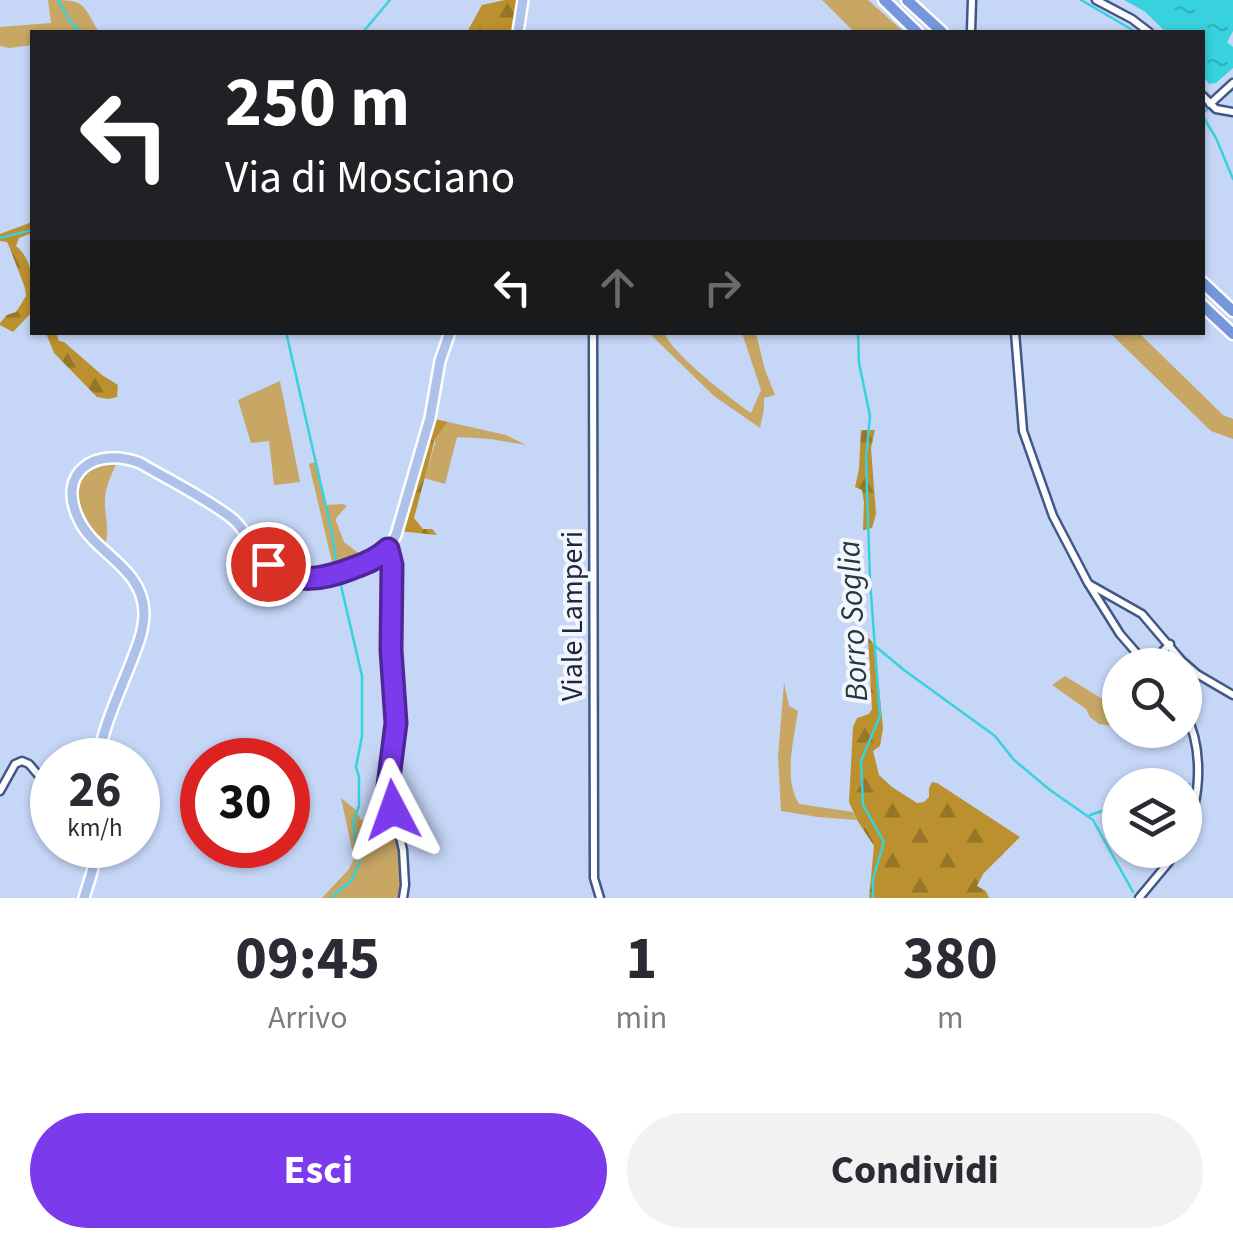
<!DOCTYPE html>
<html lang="it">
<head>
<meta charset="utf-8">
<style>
  body { margin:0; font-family:"Source Sans 3",sans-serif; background:#f2f2f3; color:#2b2b33; height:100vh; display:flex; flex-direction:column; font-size:38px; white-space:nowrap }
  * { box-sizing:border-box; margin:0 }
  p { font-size:32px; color:#7c7c81 }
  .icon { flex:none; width:55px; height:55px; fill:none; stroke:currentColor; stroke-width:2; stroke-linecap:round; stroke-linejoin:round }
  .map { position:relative; height:898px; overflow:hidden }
  .side { display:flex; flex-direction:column; background:#fff; flex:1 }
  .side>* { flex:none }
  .guide { position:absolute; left:30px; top:30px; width:1175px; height:305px; border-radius:0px; box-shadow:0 2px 8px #0004; background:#202124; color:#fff; overflow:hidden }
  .controls { position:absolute; left:1102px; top:648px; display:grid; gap:20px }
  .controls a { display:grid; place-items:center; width:100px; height:100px; border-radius:50%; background:#fff; box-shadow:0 2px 8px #0004; font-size:50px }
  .speed { position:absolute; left:30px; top:738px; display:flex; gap:20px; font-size:50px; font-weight:700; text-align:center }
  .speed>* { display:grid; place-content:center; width:130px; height:130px; border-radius:50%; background:#fff; box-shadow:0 2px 8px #0004; line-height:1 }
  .speed small { font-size:25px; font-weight:400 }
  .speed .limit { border:15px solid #d22; background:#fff; color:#111 }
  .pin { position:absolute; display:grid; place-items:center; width:85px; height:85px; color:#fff; margin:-42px; border:5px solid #fff; border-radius:50%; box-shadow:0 2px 10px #0007 }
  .me { position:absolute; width:110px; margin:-55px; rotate:356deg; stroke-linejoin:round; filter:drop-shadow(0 0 8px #0008) }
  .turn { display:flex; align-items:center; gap:35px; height:210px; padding:0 30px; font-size:45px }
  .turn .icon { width:130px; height:130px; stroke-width:2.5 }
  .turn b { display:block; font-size:70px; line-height:85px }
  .lanes { display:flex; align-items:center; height:95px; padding:0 30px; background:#0003; justify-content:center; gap:50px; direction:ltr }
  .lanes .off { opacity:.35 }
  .eta { display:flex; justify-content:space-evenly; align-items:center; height:170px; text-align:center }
  .eta b { font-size:60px; font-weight:700; line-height:70px }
  .primary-button { display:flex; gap:20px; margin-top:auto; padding:20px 30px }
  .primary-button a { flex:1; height:115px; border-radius:60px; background:#7c3aed; color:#fff; font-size:40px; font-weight:700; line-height:115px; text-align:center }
  .primary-button a+a { background:#f2f2f3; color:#2b2b33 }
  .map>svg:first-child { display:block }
</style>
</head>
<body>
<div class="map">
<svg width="1233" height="898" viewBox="0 0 1233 898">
  <defs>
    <pattern id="forest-firs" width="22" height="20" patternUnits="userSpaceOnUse" patternTransform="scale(2.5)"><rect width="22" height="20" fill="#bb902e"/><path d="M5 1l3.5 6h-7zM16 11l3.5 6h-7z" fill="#977628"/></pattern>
    <pattern id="water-ripples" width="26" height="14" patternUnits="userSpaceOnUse" patternTransform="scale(2.5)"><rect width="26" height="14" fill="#38d1de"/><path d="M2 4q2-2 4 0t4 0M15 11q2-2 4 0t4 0" fill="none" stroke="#31b3bf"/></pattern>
  </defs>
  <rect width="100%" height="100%" fill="#c5d6f7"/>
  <!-- grass -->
  <g fill="#c8a765">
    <path d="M 48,0 C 86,0 81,2 99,32 L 32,32 L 32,45 L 9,48 L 0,46 L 0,27 L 51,23 Z"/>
    <polygon points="822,0 868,0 904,32 854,32"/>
    <path d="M 649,333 L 664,333 C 674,355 728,397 751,413 L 761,390 L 742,333 L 756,333 L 765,370 L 775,395 L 764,398 L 764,409 L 760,428 L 714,396 Z"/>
    <polygon points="1110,333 1139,333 1223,415 1233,419 1233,439 1211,431"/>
    <polygon points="280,381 300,482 274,485 269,441 251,443 238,400"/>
    <polygon points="448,422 506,435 526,445 490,439 457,437 445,484 424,478 435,444 435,439"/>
    <path d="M 119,457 C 114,470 106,484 105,498 C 104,517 111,529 104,548 L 86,531 L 73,494 L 85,467 Z"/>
    <polygon points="316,462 325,505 343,504 347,506 336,518 336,521 344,542 361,555 363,564 335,575 309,464"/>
    <polygon points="1065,676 1099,697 1120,705 1120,727 1099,724 1090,717 1086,709 1052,685"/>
    <path d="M 784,683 L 789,706 L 798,711 C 794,739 783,779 799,804 L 853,812 L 857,820 L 818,817 L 781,811 L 778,757 Z"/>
    <polygon points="341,798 356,810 361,820 374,823 371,831 384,834 399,832 403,850 403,898 322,898 349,869 354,858"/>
  </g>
  <!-- forest -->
  <g fill="url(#forest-firs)">
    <polygon points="505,0 517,0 514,32 467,32 482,5"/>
    <path d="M 32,222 L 32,233 L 19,238 L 16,246 C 35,261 33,289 32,312 L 13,332 L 0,325 L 0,323 L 7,315 L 16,312 L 26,296 L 25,288 L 9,246 L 7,242 L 0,241 L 0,234 Z"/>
    <polygon points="46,333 56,333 59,341 64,342 102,375 118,385 117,397 108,399 97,397 54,353"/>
    <polygon points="430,418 448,422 435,439 414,518 423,529 432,529 437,535 398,531"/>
    <polygon points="861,430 875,430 871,448 876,514 872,528 863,530 864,502 862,490 855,487 859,469"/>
    <polygon points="868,637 875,646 883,728 880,746 873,751 879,775 892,787 917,803 924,802 929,797 929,788 932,782 937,783 1020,837 983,874 977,886 986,891 989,898 869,898 874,846 857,820 849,802 853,727 857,718 869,714 872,709"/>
  </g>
  <!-- water -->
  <polygon fill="url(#water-ripples)" points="1124,0 1233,0 1233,31 1227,42 1233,47 1233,68 1216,83 1209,84 1203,76 1202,32 1166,32 1144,11"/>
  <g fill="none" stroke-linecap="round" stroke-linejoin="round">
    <!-- stream -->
    <g stroke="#38d1de" stroke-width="2.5">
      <polyline points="58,0 69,20 81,32"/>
      <polyline points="1081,0 1136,32"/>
      <polyline points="363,32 390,0"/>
      <polyline points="1202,112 1207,110"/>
      <polyline points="1202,115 1216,138 1233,179"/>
      <polyline points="0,238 32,230"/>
      <polyline points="286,332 332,533 337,569"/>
      <polyline points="858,332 859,363 870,416 866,459 870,580 880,716 861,761 863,805 884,842 873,879 873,898"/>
      <polyline points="875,646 904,670 995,736 1014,760 1050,790 1093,820 1133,892"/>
      <polyline points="1185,785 1190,784"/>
      <polyline points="1090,815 1120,805"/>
      <polyline points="331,898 352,880 359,863 353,823 359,806 359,777 356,767 362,736 362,676 339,577"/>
    </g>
    <!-- minor casing -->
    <g stroke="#415887" stroke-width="11">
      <g id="minor">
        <polyline points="1096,0 1132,19 1149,32"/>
        <polyline points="971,31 972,0"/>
        <polyline points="1202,95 1216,109 1233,112"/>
        <polyline points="1210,104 1233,83"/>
        <polyline points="593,332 594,878 600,898"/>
        <polyline points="1015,332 1023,431 1053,516 1088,583 1120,634 1147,665"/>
        <polyline points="388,549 392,565 391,650 396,723 388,787 403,850 405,885 403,898"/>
        <polyline points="1089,584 1142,614 1182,661 1197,674 1233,695"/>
        <polyline points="1149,665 1170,644"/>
        <path d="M 1185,713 C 1203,746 1202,797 1185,831"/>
        <polyline points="0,791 15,764 22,761 29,764 52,791"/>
        <polyline points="1139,898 1169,862 1175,850"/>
      </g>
    </g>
    <!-- major casing -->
    <g stroke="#fff" stroke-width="14">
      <g id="major">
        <polyline points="518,32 523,0"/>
        <path d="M 98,760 C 103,727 118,696 130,665 C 137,647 144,631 144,613 C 143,567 95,554 79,520 C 55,472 96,446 140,463 C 167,479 210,500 234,520 C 249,534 255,555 273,567 C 307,591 379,572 396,535 L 430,418 L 440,361 L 450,332"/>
        <polyline points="84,898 92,872 97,845"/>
      </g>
    </g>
    <!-- highway casing -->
    <g stroke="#fff" stroke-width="15">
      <g id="highway">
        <polyline points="884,0 917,32"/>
        <polyline points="907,0 942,32"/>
        <polyline points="1202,282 1233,311"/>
        <polyline points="1202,305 1233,334"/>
      </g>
    </g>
    <!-- minor -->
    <use href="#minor" stroke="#fff" stroke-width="6"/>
    <!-- major -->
    <use href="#major" stroke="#adc1ea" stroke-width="9"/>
    <!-- highway -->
    <use href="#highway" stroke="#7697dc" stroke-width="10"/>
  </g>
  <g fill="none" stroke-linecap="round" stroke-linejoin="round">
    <!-- route casing -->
    <g stroke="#51269a" stroke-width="25">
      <path id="route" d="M 268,564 C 296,585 322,580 353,568 C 366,563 377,559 388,549 L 392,565 L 391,650 L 396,723 L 388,786 L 393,810"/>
    </g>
    <!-- route -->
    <use href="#route" stroke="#7c3aed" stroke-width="18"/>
  </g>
  <g text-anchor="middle" stroke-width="8" stroke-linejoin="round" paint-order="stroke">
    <!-- street labels -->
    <g font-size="30" fill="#1e283d" stroke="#f3f6fc">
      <text transform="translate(572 616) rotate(-90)" y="10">Viale Lamperi</text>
    </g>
    <!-- water labels -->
    <g font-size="32" font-style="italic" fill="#213a3c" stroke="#f3f6fc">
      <text transform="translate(852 621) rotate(-93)" y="11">Borro Soglia</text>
    </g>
  </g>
</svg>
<div class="controls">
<a><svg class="icon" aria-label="search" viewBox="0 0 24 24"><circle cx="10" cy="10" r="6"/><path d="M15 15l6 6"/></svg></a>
<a><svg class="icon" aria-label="layers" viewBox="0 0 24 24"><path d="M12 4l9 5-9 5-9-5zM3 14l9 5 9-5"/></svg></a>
</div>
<div class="speed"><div>26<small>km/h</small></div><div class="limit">30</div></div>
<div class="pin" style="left:268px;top:564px;background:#d93025"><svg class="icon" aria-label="arrive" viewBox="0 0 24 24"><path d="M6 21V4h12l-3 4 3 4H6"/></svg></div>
<svg class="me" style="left:393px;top:810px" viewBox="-20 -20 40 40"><path d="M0-17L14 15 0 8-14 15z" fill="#7c3aed" stroke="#fff" stroke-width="4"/></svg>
<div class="guide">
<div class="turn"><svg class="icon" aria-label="left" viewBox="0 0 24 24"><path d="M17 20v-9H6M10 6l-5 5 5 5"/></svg><div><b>250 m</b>Via di Mosciano</div></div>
<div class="lanes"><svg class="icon" aria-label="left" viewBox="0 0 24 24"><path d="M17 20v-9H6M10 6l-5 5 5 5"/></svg><svg class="icon off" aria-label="ahead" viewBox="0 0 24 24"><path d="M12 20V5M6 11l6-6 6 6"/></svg><svg class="icon off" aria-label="right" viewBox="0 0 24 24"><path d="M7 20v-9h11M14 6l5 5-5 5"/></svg></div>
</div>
</div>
<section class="side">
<div class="eta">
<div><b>09:45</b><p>Arrivo</p></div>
<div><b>1</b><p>min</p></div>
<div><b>380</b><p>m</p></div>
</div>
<div class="primary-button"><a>Esci</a><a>Condividi</a></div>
</section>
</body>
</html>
